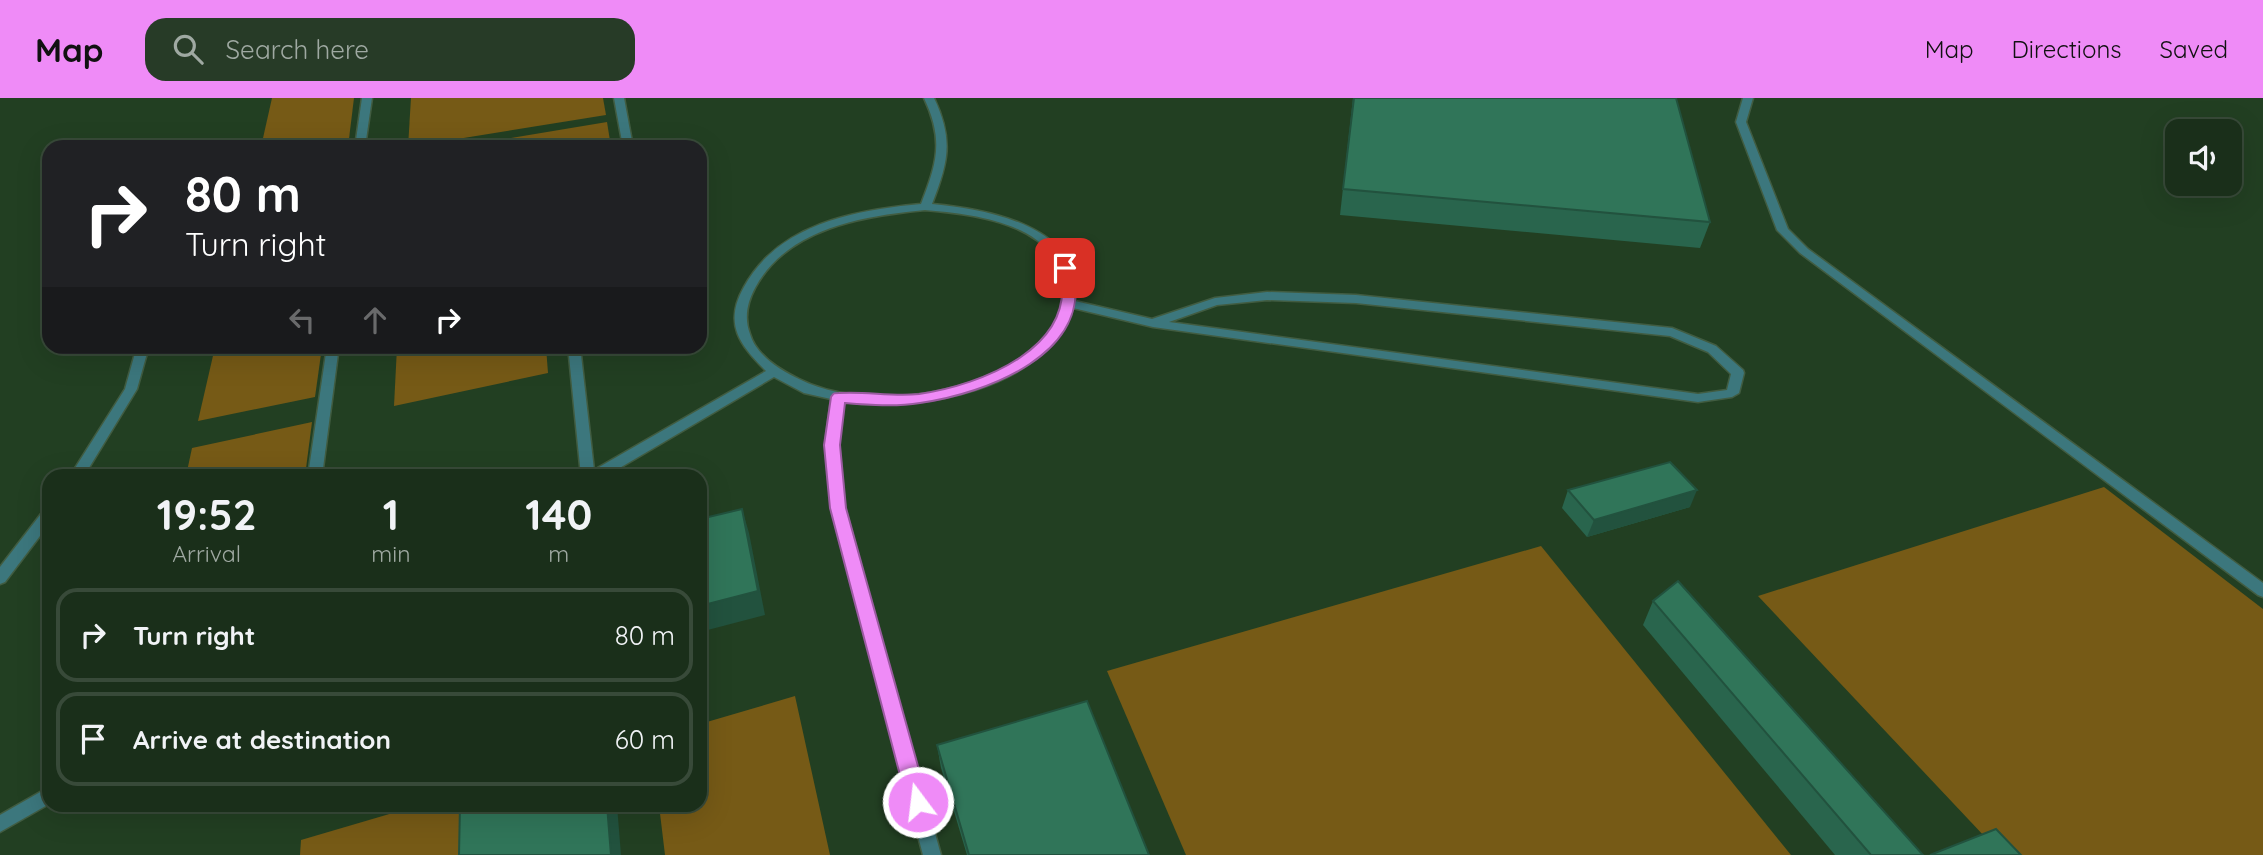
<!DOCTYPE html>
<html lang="en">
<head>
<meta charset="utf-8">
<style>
  body { margin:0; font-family:Quicksand,sans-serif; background:#273b27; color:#f1f3f6; height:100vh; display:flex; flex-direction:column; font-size:26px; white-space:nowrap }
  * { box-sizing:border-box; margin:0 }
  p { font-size:23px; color:#9fa9a2 }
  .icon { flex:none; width:38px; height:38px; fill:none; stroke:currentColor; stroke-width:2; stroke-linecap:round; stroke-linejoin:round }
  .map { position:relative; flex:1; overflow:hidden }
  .side { position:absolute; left:42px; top:371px; width:665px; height:343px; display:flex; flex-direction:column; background:#1a2f1a; border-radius:21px; box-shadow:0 7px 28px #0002,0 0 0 2px #384a39 }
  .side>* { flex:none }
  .guide { position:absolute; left:42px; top:42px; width:665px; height:214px; border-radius:21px; box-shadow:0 7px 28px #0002,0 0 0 2px #384a39; background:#202124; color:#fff; overflow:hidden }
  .controls { position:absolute; left:2165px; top:21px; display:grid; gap:14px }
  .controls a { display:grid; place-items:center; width:77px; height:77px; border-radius:14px; background:#1a2f1a; box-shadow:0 7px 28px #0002,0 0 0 2px #384a39; font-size:35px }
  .pin { position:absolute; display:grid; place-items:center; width:60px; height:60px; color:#fff; margin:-30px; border-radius:14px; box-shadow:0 4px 10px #0006 }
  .me { position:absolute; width:77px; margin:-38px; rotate:345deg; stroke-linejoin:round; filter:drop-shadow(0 0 5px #0008) }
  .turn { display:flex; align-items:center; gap:24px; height:147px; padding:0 28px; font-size:32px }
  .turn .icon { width:91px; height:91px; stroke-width:2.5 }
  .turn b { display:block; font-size:49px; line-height:60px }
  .lanes { display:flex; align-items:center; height:66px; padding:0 28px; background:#0003; justify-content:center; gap:35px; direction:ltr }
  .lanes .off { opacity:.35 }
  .eta { display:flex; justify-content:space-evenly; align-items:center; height:119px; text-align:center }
  .eta b { font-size:42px; font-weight:700; line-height:49px }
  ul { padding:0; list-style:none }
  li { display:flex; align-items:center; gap:21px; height:94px; margin:0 14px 10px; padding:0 14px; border:4px solid #384a39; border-radius:21px }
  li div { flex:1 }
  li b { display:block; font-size:26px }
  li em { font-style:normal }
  header { display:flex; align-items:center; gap:42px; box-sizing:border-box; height:98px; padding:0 35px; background:#ef8bf7; color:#111 }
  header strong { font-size:33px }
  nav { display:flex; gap:38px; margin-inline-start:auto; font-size:24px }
  .search { width:490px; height:63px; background:#273b27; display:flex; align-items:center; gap:18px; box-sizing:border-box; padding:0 24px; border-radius:21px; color:#9fa9a2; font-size:26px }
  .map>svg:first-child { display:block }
</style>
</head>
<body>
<header>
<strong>Map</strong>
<div class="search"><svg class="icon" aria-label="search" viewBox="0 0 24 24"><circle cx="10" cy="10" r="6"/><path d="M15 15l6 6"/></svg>Search here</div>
<nav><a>Map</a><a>Directions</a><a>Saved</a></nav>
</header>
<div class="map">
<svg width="2263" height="757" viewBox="0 0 2263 757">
  <rect width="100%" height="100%" fill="#223f22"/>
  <!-- green -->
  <g fill="#765a16">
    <polygon points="272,0 354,0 348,49 261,49"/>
    <polygon points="411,0 603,0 606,17 408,49"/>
    <polygon points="607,24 611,49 457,49"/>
    <polygon points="215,249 322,249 315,299 198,323"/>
    <polygon points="397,249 546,249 548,275 394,308"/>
    <polygon points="312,324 305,378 186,378 192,350"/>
    <polygon points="2104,389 2263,511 2263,757 2002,757 1758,498"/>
    <polygon points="1541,448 1791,757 1186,757 1107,573"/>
    <polygon points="795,598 830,757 665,757 659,707 700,707 700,626"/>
    <polygon points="420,707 462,707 462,757 300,757 301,742"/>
  </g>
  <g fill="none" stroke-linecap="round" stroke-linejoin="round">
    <!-- service casing -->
    <g stroke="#415c41" stroke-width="3">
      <g id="service">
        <polygon points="362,0 372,0 365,49 355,49"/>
        <polygon points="614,0 624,0 633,49 623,49"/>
        <path d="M 924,0 L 934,0 C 954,42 948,65 932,106 C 986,111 1085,128 1075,203 L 1152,221 L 1215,200 L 1267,194 L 1356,197 L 1672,230 L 1716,248 L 1743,272 L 1744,275 L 1739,295 L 1732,299 L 1698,304 L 1153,229 L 1073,210 C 1047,291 918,315 844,304 L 839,347 L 845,410 L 941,757 L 923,757 L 831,410 L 825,347 L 831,301 L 804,295 L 774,279 L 606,378 L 581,378 L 568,248 L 580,248 L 594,372 L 766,273 C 740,247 723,226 744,189 C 778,126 855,112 921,106 C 937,65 944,42 924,0 ZM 925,112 C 973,116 1055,125 1063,185 C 1066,207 1056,227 1041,243 C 988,298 866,315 799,281 C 780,272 756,257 750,236 C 744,220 747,205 755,190 C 787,130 863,118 925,112 ZM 1267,202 L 1356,205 L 1670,238 L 1708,254 L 1731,276 L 1727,292 L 1698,296 L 1169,224 L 1217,207 Z"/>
        <polygon points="1743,0 1753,0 1746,24 1788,131 1808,151 2263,485 2263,499 2258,497 1800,155 1777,132 1736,24"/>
        <polygon points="137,248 149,248 137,291 84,378 70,378 125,291"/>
        <polygon points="327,248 339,248 322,378 308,378"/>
        <polygon points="49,411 49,426 5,484 0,486 0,469 44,412"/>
        <polygon points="49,689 49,706 0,734 0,717"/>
      </g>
    </g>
    <!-- service -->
    <use href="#service" fill="#3c777d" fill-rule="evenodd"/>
  </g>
  <!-- wall -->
  <g fill="#29654d">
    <polygon points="1353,0 1710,124 1700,150 1340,117"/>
    <polygon points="1568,392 1690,409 1587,439 1562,410"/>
    <polygon points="1653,503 1923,757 1835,757 1643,527"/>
    <polygon points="937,647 1149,757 967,757 941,670"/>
  </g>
  <!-- shaded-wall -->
  <g fill="#22523e">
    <polygon points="602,248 644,248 605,257"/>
    <polygon points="1697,392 1690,409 1587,439 1594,422"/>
    <polygon points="742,411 749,435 765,517 700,534 700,508"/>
    <polygon points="607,707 617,707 621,757 611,757"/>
  </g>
  <!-- building -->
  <g fill="#307559" stroke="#22523e" stroke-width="2">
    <polygon points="1354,0 1676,0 1710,124 1343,91"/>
    <polygon points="1670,364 1697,392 1594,422 1568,392"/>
    <polygon points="742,411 758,493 700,508 700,421"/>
    <polygon points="1678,483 1923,757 1871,757 1653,503"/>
    <polygon points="1087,603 1149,757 969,757 937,647"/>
    <polygon points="460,707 607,707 611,757 459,757"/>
    <polygon points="1996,731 2021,757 1930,757"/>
  </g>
  <!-- route -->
  <path fill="#ef8bf7" stroke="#9b5aa1" stroke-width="2" d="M 1065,166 L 1072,170 C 1097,255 985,296 920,305 C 895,309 870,307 845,305 L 840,347 L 846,410 L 928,704 L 925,710 L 918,713 L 910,710 L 907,704 L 830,410 L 824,347 L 831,299 C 834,295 833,295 839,295 C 866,293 892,299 919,296 C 981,287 1081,249 1059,170 Z"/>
</svg>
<div class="controls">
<a><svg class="icon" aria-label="sound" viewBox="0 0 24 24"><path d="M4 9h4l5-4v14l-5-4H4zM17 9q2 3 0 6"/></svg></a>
</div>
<div class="pin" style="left:1065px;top:170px;background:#d93025"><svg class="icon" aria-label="arrive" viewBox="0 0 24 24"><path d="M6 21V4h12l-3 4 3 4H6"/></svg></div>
<svg class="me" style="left:918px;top:704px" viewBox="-20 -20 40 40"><circle r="17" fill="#ef8bf7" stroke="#fff" stroke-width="3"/><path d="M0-11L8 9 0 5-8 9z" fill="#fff"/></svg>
<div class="guide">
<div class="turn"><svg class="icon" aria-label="right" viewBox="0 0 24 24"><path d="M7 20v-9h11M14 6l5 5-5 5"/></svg><div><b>80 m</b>Turn right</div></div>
<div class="lanes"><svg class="icon off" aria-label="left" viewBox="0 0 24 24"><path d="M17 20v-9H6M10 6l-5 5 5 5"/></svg><svg class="icon off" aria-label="ahead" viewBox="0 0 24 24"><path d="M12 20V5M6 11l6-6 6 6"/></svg><svg class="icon" aria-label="right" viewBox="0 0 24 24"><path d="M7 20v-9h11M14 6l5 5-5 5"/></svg></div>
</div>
<section class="side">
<div class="eta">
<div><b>19:52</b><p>Arrival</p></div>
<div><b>1</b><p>min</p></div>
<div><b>140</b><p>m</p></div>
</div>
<ul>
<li><svg class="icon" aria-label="right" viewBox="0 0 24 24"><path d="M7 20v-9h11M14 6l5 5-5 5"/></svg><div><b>Turn right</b></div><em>80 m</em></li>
<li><svg class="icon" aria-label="arrive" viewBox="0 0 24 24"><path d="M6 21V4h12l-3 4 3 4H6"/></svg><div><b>Arrive at destination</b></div><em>60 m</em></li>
</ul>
</section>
</div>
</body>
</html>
